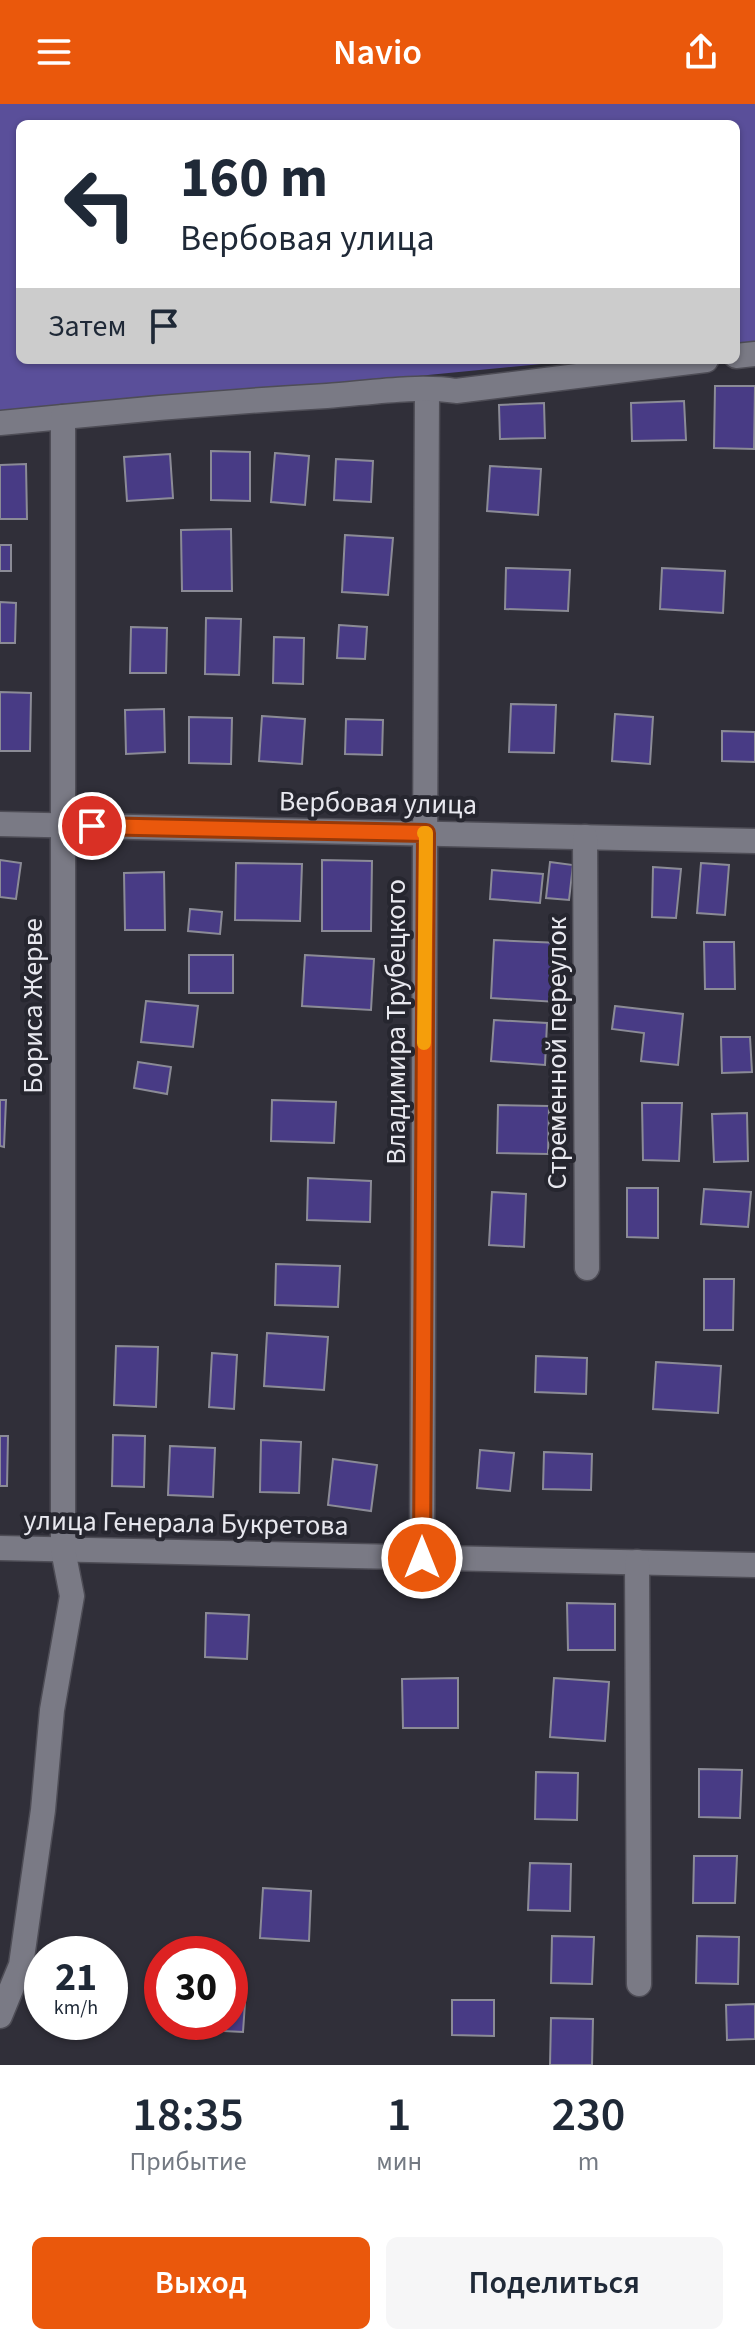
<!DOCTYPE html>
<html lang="ru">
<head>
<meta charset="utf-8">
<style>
  body { margin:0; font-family:"Source Sans 3",sans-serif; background:#f6f6f7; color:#1f2937; height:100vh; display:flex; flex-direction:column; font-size:30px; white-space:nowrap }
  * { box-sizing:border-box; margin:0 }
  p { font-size:26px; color:#747a83 }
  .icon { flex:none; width:44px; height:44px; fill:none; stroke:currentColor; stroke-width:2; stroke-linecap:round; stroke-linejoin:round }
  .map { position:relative; height:1961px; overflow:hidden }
  .details { display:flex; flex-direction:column; background:#fff; flex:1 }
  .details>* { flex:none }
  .guide { position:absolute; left:16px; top:16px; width:724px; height:244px; border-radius:12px; box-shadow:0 2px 6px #0004; background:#fff; color:#1f2937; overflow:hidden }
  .speed { position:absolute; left:24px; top:1832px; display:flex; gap:16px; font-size:40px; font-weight:700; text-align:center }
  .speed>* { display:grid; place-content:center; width:104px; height:104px; border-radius:50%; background:#fff; box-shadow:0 2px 6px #0004; line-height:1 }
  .speed small { font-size:20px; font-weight:400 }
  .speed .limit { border:12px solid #d22; background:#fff; color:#111 }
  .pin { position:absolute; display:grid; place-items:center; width:68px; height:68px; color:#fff; margin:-34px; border:4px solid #fff; border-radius:50%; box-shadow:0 2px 8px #0007 }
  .me { position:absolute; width:88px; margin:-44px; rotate:0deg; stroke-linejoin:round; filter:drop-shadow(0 0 6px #0008) }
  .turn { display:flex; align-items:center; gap:28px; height:168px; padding:0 32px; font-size:36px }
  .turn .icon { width:104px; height:104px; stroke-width:2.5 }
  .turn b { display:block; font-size:56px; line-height:68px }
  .then { display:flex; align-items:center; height:76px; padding:0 32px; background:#0003; gap:16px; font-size:30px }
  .eta { display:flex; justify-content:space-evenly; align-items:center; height:136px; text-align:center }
  .eta b { font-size:48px; font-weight:600; line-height:56px }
  .cta { display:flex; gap:16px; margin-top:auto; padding:16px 32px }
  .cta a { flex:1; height:92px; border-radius:12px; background:#ea580c; color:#fff; font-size:32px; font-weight:600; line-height:92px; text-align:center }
  .cta a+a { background:#f6f6f7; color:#1f2937 }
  header { display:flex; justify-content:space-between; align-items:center; height:104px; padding:0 32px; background:#ea580c; color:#fff; font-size:36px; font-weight:600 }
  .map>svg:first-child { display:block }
</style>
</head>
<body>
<header><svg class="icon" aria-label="menu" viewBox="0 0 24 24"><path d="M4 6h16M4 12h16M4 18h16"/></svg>Navio<svg class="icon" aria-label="share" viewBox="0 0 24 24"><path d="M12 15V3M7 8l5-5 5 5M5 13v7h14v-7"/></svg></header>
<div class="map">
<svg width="755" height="1961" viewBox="0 0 755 1961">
  <rect width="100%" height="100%" fill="#302f39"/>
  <!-- forest -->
  <polygon fill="#5a4f9a" points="0,0 755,0 755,239 736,241 736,20 20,20 20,256 582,256 0,313"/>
  <!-- building -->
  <g fill="#483b85" stroke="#8b8b96" stroke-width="2">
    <polygon points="715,282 755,282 754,345 714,344"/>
    <polygon points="684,297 686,336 632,337 631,299"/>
    <polygon points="544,299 545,334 500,335 499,301"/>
    <polygon points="211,347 250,348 250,397 211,396"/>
    <polygon points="275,349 309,352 305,401 271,398"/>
    <polygon points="170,350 173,394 127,397 124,353"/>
    <polygon points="336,355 373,357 371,398 334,396"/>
    <polygon points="26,360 27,415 0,415 0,361"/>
    <polygon points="490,362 541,365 538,411 487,407"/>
    <polygon points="231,425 232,487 182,487 181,426"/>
    <polygon points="345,431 393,434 388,491 342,488"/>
    <rect x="0" y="441" width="11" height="26"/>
    <polygon points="506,464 570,466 568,507 505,505"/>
    <polygon points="662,464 725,467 723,509 660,505"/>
    <polygon points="0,498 16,499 15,539 0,539"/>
    <polygon points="206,514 241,515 239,571 205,570"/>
    <polygon points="339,521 367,523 365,555 337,554"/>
    <polygon points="131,523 167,524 166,569 130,569"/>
    <polygon points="274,533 304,534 303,580 273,579"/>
    <polygon points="0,588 31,589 30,647 0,647"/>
    <polygon points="511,600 556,601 554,649 509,648"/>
    <polygon points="164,605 165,648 126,650 125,606"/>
    <polygon points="615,610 653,613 650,660 612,657"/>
    <polygon points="262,612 305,615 302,660 259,657"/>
    <polygon points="189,613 232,614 231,660 189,659"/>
    <polygon points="346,615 383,616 382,651 345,650"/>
    <polygon points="722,627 755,628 755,658 722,657"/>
    <polygon points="0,756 21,759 16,795 0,793"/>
    <polygon points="322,756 372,757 371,827 322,827"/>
    <polygon points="550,758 573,761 569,796 546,794"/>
    <polygon points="236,759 302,760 300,817 235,816"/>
    <polygon points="701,759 729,761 725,811 697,809"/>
    <polygon points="653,763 681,765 676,814 652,813"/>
    <polygon points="492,766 543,770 540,799 490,795"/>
    <polygon points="164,768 165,826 125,826 124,769"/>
    <polygon points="190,805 222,808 220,830 188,827"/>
    <polygon points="494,836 560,839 557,898 491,894"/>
    <polygon points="704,838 734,838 735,885 705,885"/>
    <rect x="189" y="851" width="44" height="38"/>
    <polygon points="305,851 374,855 371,906 302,902"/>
    <polygon points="146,897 198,902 193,943 141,938"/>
    <polygon points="615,902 683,910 678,961 641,957 644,929 612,925"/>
    <polygon points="494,916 547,919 545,961 491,957"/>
    <polygon points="721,933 750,933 752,968 722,969"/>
    <polygon points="138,958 171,963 167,990 134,984"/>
    <polygon points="0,996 6,996 4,1043 0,1042"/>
    <polygon points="272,996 336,998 334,1039 271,1037"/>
    <polygon points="642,999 682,999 679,1057 643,1056"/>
    <polygon points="498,1001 549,1002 548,1050 497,1049"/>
    <polygon points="747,1009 748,1057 714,1058 712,1010"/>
    <polygon points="308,1074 371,1077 370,1118 307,1116"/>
    <polygon points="627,1084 658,1084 658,1134 627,1133"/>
    <polygon points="704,1085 751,1088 748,1123 701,1120"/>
    <polygon points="492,1088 526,1090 524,1143 489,1141"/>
    <polygon points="276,1160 340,1162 338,1203 275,1201"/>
    <polygon points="704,1175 734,1175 733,1226 704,1226"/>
    <polygon points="267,1229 328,1233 324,1286 264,1282"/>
    <polygon points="116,1242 158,1243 156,1303 114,1301"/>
    <polygon points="212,1249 237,1251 234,1305 209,1303"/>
    <polygon points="536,1252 587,1254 586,1290 535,1288"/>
    <polygon points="656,1258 721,1262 718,1309 653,1305"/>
    <polygon points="113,1331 145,1332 144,1383 112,1382"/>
    <polygon points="0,1332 8,1332 7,1382 0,1382"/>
    <polygon points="261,1336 301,1338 299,1389 260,1388"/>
    <polygon points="170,1342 215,1344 213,1393 168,1391"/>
    <polygon points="480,1346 514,1349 510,1387 477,1384"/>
    <polygon points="544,1348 592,1350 591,1386 543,1385"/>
    <polygon points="333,1355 377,1361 371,1407 328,1401"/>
    <polygon points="567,1499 615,1500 615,1546 568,1546"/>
    <polygon points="206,1509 249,1511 247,1555 205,1553"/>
    <polygon points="458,1574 458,1624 403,1624 402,1575"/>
    <polygon points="554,1574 609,1578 605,1637 550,1633"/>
    <polygon points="699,1665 742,1666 740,1714 699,1713"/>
    <polygon points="536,1668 578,1669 577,1716 535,1715"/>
    <polygon points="694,1752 737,1752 735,1799 693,1799"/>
    <polygon points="530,1759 571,1760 570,1807 528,1806"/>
    <polygon points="263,1784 311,1787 309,1837 260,1834"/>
    <polygon points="552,1832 594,1833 592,1880 551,1879"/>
    <polygon points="697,1832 739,1833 738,1880 696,1879"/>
    <polygon points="230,1883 246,1884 243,1928 203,1926 203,1918 230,1918"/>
    <polygon points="452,1896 494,1896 494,1932 452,1931"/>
    <polygon points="755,1900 755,1935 727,1936 726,1901"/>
    <polygon points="551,1914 593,1915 592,1961 550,1961"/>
  </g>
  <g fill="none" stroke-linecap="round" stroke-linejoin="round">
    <!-- minor casing -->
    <g stroke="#4e4d56" stroke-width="27">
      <g id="minor">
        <polyline points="736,252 755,250"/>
        <polyline points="0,319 63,313"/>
        <polyline points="0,720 755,737"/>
        <polyline points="585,733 587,1164"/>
        <polyline points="0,1444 755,1461"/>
        <polyline points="422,1454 427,287"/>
        <polyline points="637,1458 639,1880"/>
        <path d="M 0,1912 L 21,1861 L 43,1706 L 52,1606 L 72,1492 L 63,1446 L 63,313 C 151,304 239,297 327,292 C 368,289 416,281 456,287 L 706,256"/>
      </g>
    </g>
    <!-- minor -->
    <use href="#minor" stroke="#7a7a85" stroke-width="24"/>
  </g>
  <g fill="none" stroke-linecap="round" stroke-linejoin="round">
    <!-- route casing -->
    <g stroke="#983908" stroke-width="20">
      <polyline id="route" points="92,722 426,729 422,1454"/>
    </g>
    <!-- route -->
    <use href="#route" stroke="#ea580c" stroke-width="14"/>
    <!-- slow -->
    <polyline stroke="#f59e0b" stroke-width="14" points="424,729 426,729 424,939"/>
  </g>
  <g text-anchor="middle" stroke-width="8" stroke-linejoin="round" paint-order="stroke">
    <!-- street labels -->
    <g font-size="28" fill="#e8e8ef" stroke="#26262f">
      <text transform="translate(378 698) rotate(1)" y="10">Вербовая улица</text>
      <text transform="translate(32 902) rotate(-90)" y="10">Бориса Жерве</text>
      <text transform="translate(395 918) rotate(-90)" y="10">Владимира Трубецкого</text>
      <text transform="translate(556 949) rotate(-90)" y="10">Стременной переулок</text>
      <text transform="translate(186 1418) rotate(1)" y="10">улица Генерала Букретова</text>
    </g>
  </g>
</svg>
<div class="speed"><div>21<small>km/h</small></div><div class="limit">30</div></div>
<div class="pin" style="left:92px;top:722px;background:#d93025"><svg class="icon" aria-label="arrive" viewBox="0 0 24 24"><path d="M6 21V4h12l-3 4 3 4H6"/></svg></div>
<svg class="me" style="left:422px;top:1454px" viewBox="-20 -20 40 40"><circle r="17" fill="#ea580c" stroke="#fff" stroke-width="3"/><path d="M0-11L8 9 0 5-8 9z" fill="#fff"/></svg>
<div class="guide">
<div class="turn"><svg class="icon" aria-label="left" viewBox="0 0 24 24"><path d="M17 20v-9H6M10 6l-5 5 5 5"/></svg><div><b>160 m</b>Вербовая улица</div></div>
<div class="then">Затем<svg class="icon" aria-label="arrive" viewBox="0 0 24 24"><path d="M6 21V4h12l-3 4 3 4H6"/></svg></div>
</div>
</div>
<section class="details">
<div class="eta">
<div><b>18:35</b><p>Прибытие</p></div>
<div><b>1</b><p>мин</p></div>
<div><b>230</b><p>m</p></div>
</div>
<div class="cta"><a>Выход</a><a>Поделиться</a></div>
</section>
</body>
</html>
